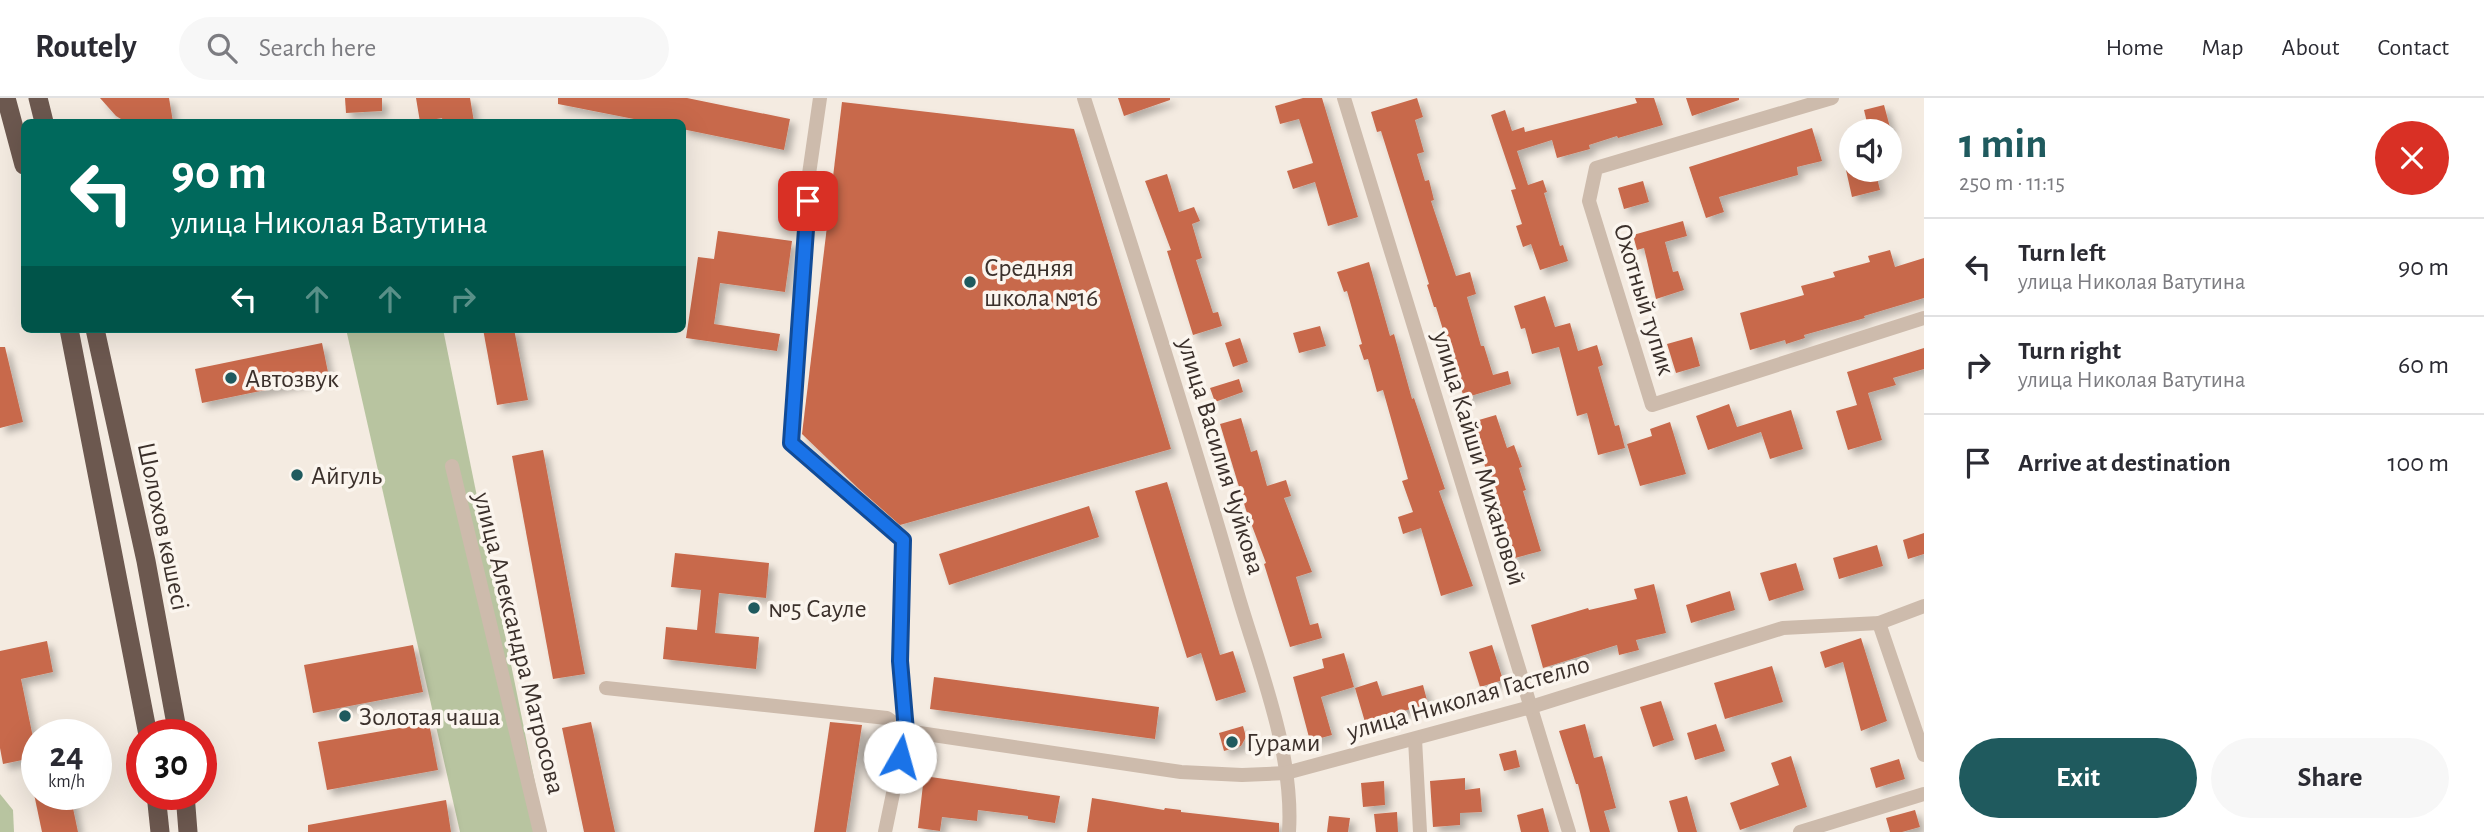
<!DOCTYPE html>
<html lang="en">
<head>
<meta charset="utf-8">
<style>
  body { margin:0; font-family:"Alegreya Sans",sans-serif; background:#f7f7f7; color:#2b2b33; height:100vh; display:flex; flex-direction:column; font-size:26px; white-space:nowrap }
  * { box-sizing:border-box; margin:0 }
  p { font-size:23px; color:#7c7c81 }
  .icon { flex:none; width:38px; height:38px; fill:none; stroke:currentColor; stroke-width:2; stroke-linecap:round; stroke-linejoin:round }
  .map { position:relative; flex:1; overflow:hidden }
  .panel { display:flex; flex-direction:column; background:#fff; width:560px }
  .panel>* { flex:none }
  .guide { position:absolute; left:21px; top:21px; width:665px; height:214px; border-radius:10px; box-shadow:0 7px 28px #0002; background:#00695c; color:#fff; overflow:hidden }
  .buttons { position:absolute; left:1839px; top:21px; display:grid; gap:14px }
  .buttons a { display:grid; place-items:center; width:63px; height:63px; border-radius:50%; background:#fff; box-shadow:0 7px 28px #0002; font-size:35px }
  .speed { position:absolute; left:21px; top:621px; display:flex; gap:14px; font-size:35px; font-weight:700; text-align:center }
  .speed>* { display:grid; place-content:center; width:91px; height:91px; border-radius:50%; background:#fff; box-shadow:0 7px 28px #0002; line-height:1 }
  .speed small { font-size:18px; font-weight:400 }
  .speed .limit { border:10px solid #d22; background:#fff; color:#111 }
  .pin { position:absolute; display:grid; place-items:center; width:60px; height:60px; color:#fff; margin:-30px; border-radius:14px; box-shadow:0 4px 10px #0006 }
  .me { position:absolute; width:77px; margin:-38px; rotate:7deg; stroke-linejoin:round; filter:drop-shadow(0 0 5px #0008) }
  .turn { display:flex; align-items:center; gap:24px; height:147px; padding:0 35px; font-size:32px }
  .turn .icon { width:91px; height:91px; stroke-width:2.5 }
  .turn b { display:block; font-size:49px; line-height:60px }
  .lanes { display:flex; align-items:center; height:66px; padding:0 35px; background:#0003; justify-content:center; gap:35px; direction:ltr }
  .lanes .off { opacity:.35 }
  .round { display:grid; place-items:center; flex:none; width:74px; height:74px; border-radius:37px; background:#f7f7f7 }
  .summary { display:flex; align-items:center; justify-content:space-between; height:119px; padding:0 35px }
  h1 { font-size:42px; font-weight:600; line-height:52px; color:#1f5a5e }
  .button { display:flex; gap:14px; margin-top:auto; padding:14px 35px }
  .button a { flex:1; height:80px; border-radius:42px; background:#1f5a5e; color:#fff; font-size:28px; font-weight:600; line-height:80px; text-align:center }
  .button a+a { background:#f7f7f7; color:#2b2b33 }
  ul { padding:0; list-style:none }
  li { display:flex; align-items:center; gap:21px; height:98px; padding:0 35px; border-top:2px solid #e1e1e2 }
  li div { flex:1 }
  li b { display:block; font-size:26px }
  li em { font-style:normal }
  header { display:flex; align-items:center; gap:42px; box-sizing:border-box; height:98px; padding:0 35px; background:#fff; border-bottom:2px solid #e1e1e2 }
  header strong { font-size:33px }
  nav { display:flex; gap:38px; margin-inline-start:auto; font-size:24px }
  .search { width:490px; height:63px; background:#f7f7f7; display:flex; align-items:center; gap:18px; box-sizing:border-box; padding:0 24px; border-radius:38px; color:#7c7c81; font-size:26px }
  main { display:flex; flex:1; min-height:0 }
  .map>svg:first-child { display:block }
</style>
</head>
<body>
<header>
<strong>Routely</strong>
<div class="search"><svg class="icon" aria-label="search" viewBox="0 0 24 24"><circle cx="10" cy="10" r="6"/><path d="M15 15l6 6"/></svg>Search here</div>
<nav><a>Home</a><a>Map</a><a>About</a><a>Contact</a></nav>
</header>
<main>
<div class="map">
<svg width="1924" height="734" viewBox="0 0 1924 734">
  <defs>
    <filter id="shadow"><feDropShadow dx="5.5" dy="5.5" stdDeviation="3.5" flood-color="#0004"/></filter>
  </defs>
  <rect width="100%" height="100%" fill="#f4ebe1"/>
  <!-- green -->
  <g fill="#b8c4a0">
    <polygon points="346,231 443,231 545,734 460,734"/>
    <polygon points="0,696 13,712 14,734 0,734"/>
  </g>
  <!-- building -->
  <g fill="#c8694b" filter="url(#shadow)">
    <polygon points="100,0 169,0 173,24 126,24 116,18"/>
    <polygon points="345,0 382,0 382,13 346,15"/>
    <polygon points="416,0 470,0 474,24 443,24 442,20 420,24"/>
    <polygon points="558,0 687,0 790,21 784,52 682,31 682,24 649,24 558,6"/>
    <polygon points="1118,0 1170,0 1170,2 1124,18"/>
    <polygon points="1303,0 1322,0 1358,119 1328,128 1315,84 1293,91 1287,73 1313,65 1299,21 1280,26 1275,8"/>
    <polygon points="1417,0 1423,19 1415,22 1424,54 1417,56 1425,83 1429,82 1434,102 1431,103 1456,178 1470,174 1476,196 1467,199 1481,248 1484,248 1493,277 1508,273 1511,286 1464,300 1436,209 1434,209 1427,187 1429,186 1381,33 1377,34 1371,14"/>
    <polygon points="1635,0 1654,0 1663,27 1618,40 1617,38 1589,47 1590,51 1557,60 1552,42 1517,53 1528,87 1543,82 1547,94 1544,95 1560,148 1563,147 1568,163 1540,172 1531,146 1523,149 1516,128 1522,126 1511,92 1516,91 1491,17 1505,12 1512,33 1524,29 1525,34 1637,5"/>
    <polygon points="1686,0 1739,0 1739,2 1692,18"/>
    <polygon points="842,4 1074,31 1171,351 900,427 858,390 802,336"/>
    <polygon points="1884,7 1891,33 1869,33 1864,12"/>
    <polygon points="1812,30 1822,63 1797,69 1798,77 1719,99 1724,114 1706,120 1689,69"/>
    <polygon points="1846,72 1875,72 1880,92 1852,99"/>
    <polygon points="1167,76 1179,114 1194,109 1200,123 1192,126 1202,160 1196,162 1213,215 1218,214 1222,228 1193,237 1167,153 1171,152 1145,83"/>
    <polygon points="1643,83 1649,104 1624,111 1618,90"/>
    <polygon points="1683,123 1687,138 1665,144 1673,174 1678,173 1684,192 1656,201 1644,150 1637,152 1633,137"/>
    <polygon points="718,133 792,143 785,194 720,185 714,226 780,236 777,253 686,240 698,159 714,161"/>
    <polygon points="1890,152 1895,169 1924,160 1924,200 1864,218 1865,220 1804,237 1805,240 1786,246 1785,242 1750,252 1740,215 1804,197 1801,188 1835,179 1833,174 1870,164 1868,158"/>
    <polygon points="1369,164 1390,238 1394,236 1412,301 1414,300 1445,391 1439,393 1473,488 1441,498 1421,430 1403,436 1398,419 1413,414 1402,383 1408,381 1383,292 1377,294 1368,261 1364,262 1359,247 1362,246 1347,193 1344,194 1337,174"/>
    <polygon points="1545,198 1555,229 1570,225 1578,253 1597,247 1603,267 1598,269 1615,328 1619,327 1625,350 1598,357 1587,315 1577,318 1559,249 1532,256 1525,230 1521,231 1514,208"/>
    <polygon points="1320,228 1326,248 1299,255 1293,235"/>
    <polygon points="483,231 514,231 528,302 497,307"/>
    <polygon points="1692,239 1700,268 1676,275 1667,246"/>
    <polygon points="1240,240 1248,264 1233,269 1225,245"/>
    <polygon points="322,245 329,279 202,305 195,271"/>
    <polygon points="0,249 5,249 23,324 0,330"/>
    <polygon points="1924,250 1924,271 1893,280 1896,287 1868,295 1882,342 1848,352 1836,313 1857,307 1847,274"/>
    <polygon points="1239,281 1243,294 1215,304 1210,290"/>
    <polygon points="1729,306 1737,329 1791,312 1803,351 1770,361 1761,334 1708,352 1696,318"/>
    <polygon points="1496,317 1507,350 1514,347 1522,369 1519,370 1526,392 1523,393 1541,453 1511,461 1504,434 1502,435 1486,390 1491,389 1472,324"/>
    <polygon points="1241,320 1251,354 1257,352 1267,388 1286,382 1291,398 1284,400 1312,474 1296,479 1310,527 1318,525 1322,540 1290,549 1264,466 1266,465 1246,412 1220,326"/>
    <polygon points="1670,324 1686,376 1640,388 1627,346 1652,338 1650,331"/>
    <polygon points="543,352 585,576 553,581 512,358"/>
    <polygon points="1167,384 1220,557 1233,553 1246,594 1216,603 1201,555 1187,560 1135,393"/>
    <polygon points="1089,408 1099,439 949,487 939,456"/>
    <polygon points="1924,435 1924,456 1908,461 1903,442"/>
    <polygon points="1877,447 1883,468 1839,481 1833,460"/>
    <polygon points="675,455 769,465 766,500 719,495 715,535 759,539 756,571 663,561 666,529 697,532 701,492 671,489"/>
    <polygon points="1796,465 1804,492 1769,503 1760,475"/>
    <polygon points="1654,486 1666,535 1636,542 1639,552 1619,557 1617,547 1543,570 1531,527 1588,510 1589,512 1637,501 1634,491"/>
    <polygon points="1730,493 1735,512 1691,525 1686,507"/>
    <polygon points="1861,540 1887,623 1861,633 1843,564 1825,570 1820,554"/>
    <polygon points="47,543 53,574 21,581 37,659 3,666 0,650 0,553"/>
    <polygon points="413,547 423,594 313,615 304,567"/>
    <polygon points="1492,547 1503,582 1480,589 1469,554"/>
    <polygon points="1344,555 1354,589 1321,599 1332,637 1310,643 1293,579 1324,570 1322,561"/>
    <polygon points="1772,568 1783,604 1725,621 1714,585"/>
    <polygon points="934,579 1159,609 1155,641 930,611"/>
    <polygon points="1377,583 1382,598 1423,587 1428,606 1365,624 1355,590"/>
    <polygon points="1661,603 1674,642 1653,649 1640,609"/>
    <polygon points="591,624 615,734 584,734 562,630"/>
    <polygon points="830,624 862,627 846,734 814,734"/>
    <polygon points="429,625 438,672 327,692 318,644"/>
    <polygon points="1585,626 1594,660 1602,658 1616,710 1604,713 1610,734 1590,734 1578,686 1576,686 1559,633"/>
    <polygon points="1716,626 1725,653 1695,662 1687,635"/>
    <polygon points="1243,628 1246,639 1241,648 1224,653 1219,635"/>
    <polygon points="1516,652 1520,669 1504,673 1499,656"/>
    <polygon points="1791,658 1807,709 1740,732 1730,705 1779,687 1771,665"/>
    <polygon points="1899,661 1905,681 1876,690 1870,670"/>
    <polygon points="924,678 1060,698 1055,725 1028,721 1028,718 978,712 977,723 942,719 940,733 918,730"/>
    <polygon points="1465,680 1465,692 1480,690 1482,714 1460,715 1460,727 1433,729 1430,683"/>
    <polygon points="1384,683 1385,707 1363,709 1361,685"/>
    <polygon points="34,696 70,696 78,734 42,734"/>
    <polygon points="1687,698 1697,734 1678,734 1669,703"/>
    <polygon points="1092,700 1164,712 1165,710 1181,712 1181,714 1279,725 1279,734 1087,734"/>
    <polygon points="446,702 451,734 308,734 308,727"/>
    <polygon points="1543,710 1549,734 1521,734 1517,717"/>
    <polygon points="1915,712 1920,729 1902,734 1890,734 1886,720"/>
    <polygon points="1397,714 1398,734 1376,734 1374,716"/>
    <polygon points="1329,718 1350,720 1348,734 1327,734"/>
  </g>
  <g fill="none" stroke-linecap="round" stroke-linejoin="round">
    <!-- minor -->
    <g stroke="#cdbbac" stroke-width="14">
      <polyline points="820,0 809,76 791,345 903,442 900,563 906,633 885,734"/>
      <path d="M 1084,0 C 1137,165 1190,330 1238,497 C 1260,572 1294,655 1289,734"/>
      <polyline points="1344,0 1569,734"/>
      <polyline points="1832,0 1596,70 1589,103 1652,307 1924,220"/>
      <polyline points="452,368 540,734"/>
      <polyline points="1879,525 1924,657"/>
      <polyline points="606,590 887,620 906,633 1181,674 1242,677 1286,675 1531,609 1783,530 1879,525 1924,508"/>
      <polyline points="1415,641 1420,734"/>
      <polyline points="1800,734 1924,696"/>
    </g>
    <!-- trunk -->
    <g stroke="#6c584f" stroke-width="19">
      <polyline points="6,0 24,67"/>
      <polyline points="38,0 44,24"/>
      <polyline points="69,231 148,637"/>
      <polyline points="95,231 146,463 178,637"/>
      <polyline points="156,696 160,734"/>
      <polyline points="185,696 188,734"/>
    </g>
  </g>
  <g fill="none" stroke-linecap="round" stroke-linejoin="round">
    <!-- route casing -->
    <g stroke="#114b97" stroke-width="18">
      <polyline id="route" points="808,103 791,345 903,442 900,563 906,633 900,659"/>
    </g>
    <!-- route -->
    <use href="#route" stroke="#1a73e8" stroke-width="12"/>
  </g>
  <!-- markers -->
  <g fill="#1f5a5e" stroke="#fbf5ee" stroke-width="2.5">
    <circle cx="970" cy="184" r="7"/>
    <circle cx="231" cy="280" r="7"/>
    <circle cx="297" cy="377" r="7"/>
    <circle cx="754" cy="510" r="7"/>
    <circle cx="345" cy="618" r="7"/>
    <circle cx="1232" cy="644" r="7"/>
  </g>
  <g text-anchor="middle" stroke-width="7" stroke-linejoin="round" paint-order="stroke">
    <!-- poi labels -->
    <g font-size="26" fill="#3b302b" stroke="#fbf5ee" text-anchor="start">
      <text x="984" y="178">Средняя<tspan x="984" dy="30">школа №16</tspan></text>
      <text x="245" y="289">Автозвук</text>
      <text x="311" y="386">Айгуль</text>
      <text x="768" y="519">№5 Сауле</text>
      <text x="359" y="627">Золотая чаша</text>
      <text x="1246" y="653">Гурами</text>
    </g>
    <!-- street labels -->
    <g font-size="26" fill="#3b302b" stroke="#fbf5ee">
      <text transform="translate(1645 201) rotate(73)" y="9">Охотный тупик</text>
      <text transform="translate(1222 358) rotate(73)" y="9">улица Василия Чуйкова</text>
      <text transform="translate(1480 360) rotate(73)" y="9">улица Кайши Михановой</text>
      <text transform="translate(164 428) rotate(78)" y="9">Шолохов көшесі</text>
      <text transform="translate(520 545) rotate(76)" y="9">улица Александра Матросова</text>
      <text transform="translate(1468 599) rotate(-16)" y="9">улица Николая Гастелло</text>
    </g>
  </g>
</svg>
<div class="buttons">
<a><svg class="icon" aria-label="sound" viewBox="0 0 24 24"><path d="M4 9h4l5-4v14l-5-4H4zM17 9q2 3 0 6"/></svg></a>
</div>
<div class="speed"><div>24<small>km/h</small></div><div class="limit">30</div></div>
<div class="pin" style="left:808px;top:103px;background:#d93025"><svg class="icon" aria-label="arrive" viewBox="0 0 24 24"><path d="M6 21V4h12l-3 4 3 4H6"/></svg></div>
<svg class="me" style="left:900px;top:659px" viewBox="-20 -20 40 40"><circle r="19" fill="#fff"/><path d="M0-13L10 11 0 6-10 11z" fill="#1a73e8"/></svg>
<div class="guide">
<div class="turn"><svg class="icon" aria-label="left" viewBox="0 0 24 24"><path d="M17 20v-9H6M10 6l-5 5 5 5"/></svg><div><b>90 m</b>улица Николая Ватутина</div></div>
<div class="lanes"><svg class="icon" aria-label="left" viewBox="0 0 24 24"><path d="M17 20v-9H6M10 6l-5 5 5 5"/></svg><svg class="icon off" aria-label="ahead" viewBox="0 0 24 24"><path d="M12 20V5M6 11l6-6 6 6"/></svg><svg class="icon off" aria-label="ahead" viewBox="0 0 24 24"><path d="M12 20V5M6 11l6-6 6 6"/></svg><svg class="icon off" aria-label="right" viewBox="0 0 24 24"><path d="M7 20v-9h11M14 6l5 5-5 5"/></svg></div>
</div>
</div>
<section class="panel">
<div class="summary"><div><h1>1 min</h1><p>250 m · 11:15</p></div><a class="round" style="background:#d93025;color:#fff"><svg class="icon" aria-label="close" viewBox="0 0 24 24"><path d="M6 6l12 12M18 6L6 18"/></svg></a></div>
<ul>
<li><svg class="icon" aria-label="left" viewBox="0 0 24 24"><path d="M17 20v-9H6M10 6l-5 5 5 5"/></svg><div><b>Turn left</b><p>улица Николая Ватутина</p></div><em>90 m</em></li>
<li><svg class="icon" aria-label="right" viewBox="0 0 24 24"><path d="M7 20v-9h11M14 6l5 5-5 5"/></svg><div><b>Turn right</b><p>улица Николая Ватутина</p></div><em>60 m</em></li>
<li><svg class="icon" aria-label="arrive" viewBox="0 0 24 24"><path d="M6 21V4h12l-3 4 3 4H6"/></svg><div><b>Arrive at destination</b></div><em>100 m</em></li>
</ul>
<div class="button"><a>Exit</a><a>Share</a></div>
</section>
</main>
</body>
</html>
